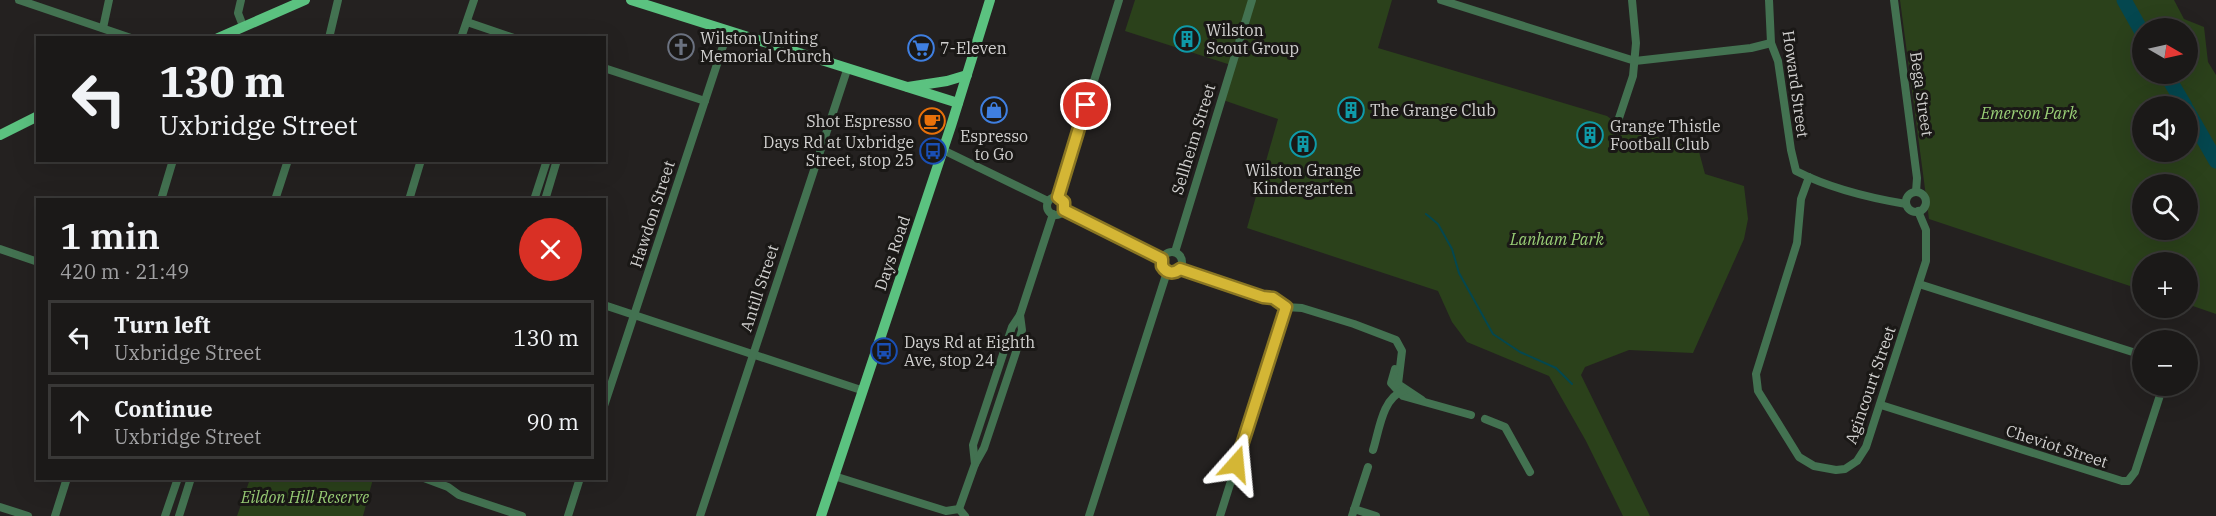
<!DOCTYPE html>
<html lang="en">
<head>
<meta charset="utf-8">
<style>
  body { margin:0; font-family:"IBM Plex Serif",serif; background:#242221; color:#f1f3f6; height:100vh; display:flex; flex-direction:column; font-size:22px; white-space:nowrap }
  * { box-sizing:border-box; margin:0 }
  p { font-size:20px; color:#a0a0a2 }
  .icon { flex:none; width:33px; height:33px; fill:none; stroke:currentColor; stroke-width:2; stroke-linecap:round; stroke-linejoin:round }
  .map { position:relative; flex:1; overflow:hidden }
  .side { position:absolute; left:36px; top:198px; width:570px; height:282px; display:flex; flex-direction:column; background:#1b1918; border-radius:0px; box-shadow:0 6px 24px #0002,0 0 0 2px #393837 }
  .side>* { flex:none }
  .guide { position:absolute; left:36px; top:36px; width:570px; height:126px; border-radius:0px; box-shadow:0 6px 24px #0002,0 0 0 2px #393837; background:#1b1918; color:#f1f3f6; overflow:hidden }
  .needle { width:39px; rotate:99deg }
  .fabs { position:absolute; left:2132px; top:18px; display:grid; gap:12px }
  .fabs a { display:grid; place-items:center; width:66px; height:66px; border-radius:50%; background:#1b1918; box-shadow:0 6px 24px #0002,0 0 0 2px #393837; font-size:30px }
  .pin { position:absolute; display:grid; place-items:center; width:51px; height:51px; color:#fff; margin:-26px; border:3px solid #fff; border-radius:50%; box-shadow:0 2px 6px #0007 }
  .me { position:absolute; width:66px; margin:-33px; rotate:18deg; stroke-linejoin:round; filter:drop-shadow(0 0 4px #0008) }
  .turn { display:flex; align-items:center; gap:21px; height:126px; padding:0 24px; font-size:27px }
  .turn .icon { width:78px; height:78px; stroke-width:2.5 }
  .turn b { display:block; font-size:42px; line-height:51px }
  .round { display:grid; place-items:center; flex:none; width:63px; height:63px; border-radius:32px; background:#242221 }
  .summary { display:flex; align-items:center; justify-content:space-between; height:102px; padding:0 24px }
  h1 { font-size:36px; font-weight:600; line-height:45px }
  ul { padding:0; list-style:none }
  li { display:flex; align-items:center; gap:18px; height:75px; margin:0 12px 9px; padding:0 12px; border:3px solid #393837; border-radius:0px }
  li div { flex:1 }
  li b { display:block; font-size:22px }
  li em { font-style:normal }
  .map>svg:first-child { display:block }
</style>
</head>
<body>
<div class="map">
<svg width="2216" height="516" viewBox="0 0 2216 516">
  <rect width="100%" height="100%" fill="#242120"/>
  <!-- green -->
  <g fill="#2b411b" fill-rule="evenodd">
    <polygon points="1135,0 1392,0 1378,48 1607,116 1623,128 1698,148 1705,174 1744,186 1748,219 1744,239 1693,353 1629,350 1585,367 1581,375 1650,516 1623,516 1586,441 1549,376 1467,342 1452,322 1438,291 1247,228 1278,119 1223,100 1234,66 1125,31"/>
    <path d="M 1900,0 L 2174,0 L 2184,19 L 2204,27 L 2208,62 L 2216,75 L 2216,314 L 2187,304 L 2187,262 L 2142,262 L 2142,290 L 1929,219 ZM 2187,28 L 2187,74 L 2142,74 L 2142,28 ZM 2187,106 L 2187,152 L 2142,152 L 2142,106 ZM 2142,184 L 2187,184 L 2187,230 L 2142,230 Z"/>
    <polygon points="250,479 250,478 373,479 363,516 237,516"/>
  </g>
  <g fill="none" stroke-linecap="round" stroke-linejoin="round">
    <!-- stream -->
    <polyline stroke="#04474f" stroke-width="2" points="1426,214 1438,224 1452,249 1459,273 1493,334 1520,352 1556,368 1572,384"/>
    <!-- river -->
    <g stroke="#04474f" stroke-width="15">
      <polyline points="2124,0 2142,32"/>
      <polyline points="2166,74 2185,106"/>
      <polyline points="2187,110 2216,161"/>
    </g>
    <!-- minor -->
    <g stroke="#437251" stroke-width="8">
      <polyline points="19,0 131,38"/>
      <polyline points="241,0 238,13 243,26"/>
      <polyline points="1441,0 1635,61 1751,48 1771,43"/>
      <path d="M 1769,0 L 1771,43 L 1778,61 L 1791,150 L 1796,171 C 1829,188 1870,198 1906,204"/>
      <polyline points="1894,0 1917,178 1916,192"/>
      <polyline points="467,22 514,38"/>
      <polyline points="103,28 109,0"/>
      <polyline points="329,38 338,0"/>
      <polyline points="461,38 474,0"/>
      <polyline points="604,68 705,101"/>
      <polyline points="1617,124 1633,76 1636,43 1632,0"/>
      <polyline points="943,150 1048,201"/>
      <polyline points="1809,177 1801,199 1797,243 1756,374 1758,391 1799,457 1814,466 1836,470 1845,469 1857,461 1866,447 1926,261 1926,230 1918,211"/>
      <circle cx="1916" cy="202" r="10"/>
      <circle cx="1056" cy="206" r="9"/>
      <polyline points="1058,197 1119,0"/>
      <polyline points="161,200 173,160"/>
      <polyline points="275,200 288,160"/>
      <polyline points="409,200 421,160"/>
      <polyline points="534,200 547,160"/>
      <polyline points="545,200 557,160"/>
      <polyline points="1063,210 1162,259"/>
      <polyline points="0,249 38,262"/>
      <circle cx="1172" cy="262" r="10"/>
      <polyline points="1175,252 1252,0"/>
      <polyline points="1180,269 1263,297 1273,298 1286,307 1302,308 1354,324 1396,340 1402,351 1398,384 1422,400"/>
      <polyline points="1919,284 2142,355"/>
      <polyline points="604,305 861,390"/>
      <polyline points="1395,369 1391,383 1403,396 1471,415"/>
      <polyline points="1881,405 2122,481 2128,481 2135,472 2163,386"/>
      <polyline points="604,406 728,31"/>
      <polyline points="1485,419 1505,427 1530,472"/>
      <path d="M 1373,450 C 1379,432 1382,398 1403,391"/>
      <polyline points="975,464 973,445 1012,327 1020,315 1053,214"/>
      <polyline points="834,476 946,511 959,509 965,516"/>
      <polyline points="424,478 448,487 459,495 522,516"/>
      <polyline points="0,507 28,516"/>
      <polyline points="959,509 975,464 984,448 1016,352 1022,330 1020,315"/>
      <polyline points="1354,509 1376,516"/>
      <polyline points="55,516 67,478"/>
      <polyline points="165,516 178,478"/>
      <polyline points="179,516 191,478"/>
      <polyline points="568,516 580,478"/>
      <polyline points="700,516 847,70"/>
      <polyline points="1089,516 1167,272"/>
      <polyline points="1220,516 1286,307"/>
      <polyline points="1352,516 1368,467"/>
    </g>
    <!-- major -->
    <g stroke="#5bc280" stroke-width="10">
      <polyline points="631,0 958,103"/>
      <polyline points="218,38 305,0"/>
      <polyline points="908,87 947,81 967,75"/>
      <polyline points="0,135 38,116"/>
      <polyline points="821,516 951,126 990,0"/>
    </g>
  </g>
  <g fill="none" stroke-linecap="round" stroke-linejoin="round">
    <!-- route casing -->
    <g stroke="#8a7622" stroke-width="15">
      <path id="route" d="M 1086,105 L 1058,197 L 1064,202 L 1064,210 L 1162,259 L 1162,266 C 1167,274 1174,274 1180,269 L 1263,297 L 1273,298 L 1286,307 L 1236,464"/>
    </g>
    <!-- route -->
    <use href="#route" stroke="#d4b635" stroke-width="10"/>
  </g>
  <!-- icons -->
  <defs>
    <g id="building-ring" transform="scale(1.35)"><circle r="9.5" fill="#1a1816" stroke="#0f9aa8" stroke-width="1.5"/><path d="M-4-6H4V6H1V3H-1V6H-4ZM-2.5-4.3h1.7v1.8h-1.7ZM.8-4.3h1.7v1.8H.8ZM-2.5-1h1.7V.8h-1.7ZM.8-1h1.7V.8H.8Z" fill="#0f9aa8"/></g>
    <g id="church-ring" transform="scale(1.35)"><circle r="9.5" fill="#1a1816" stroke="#6b7280" stroke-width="1.5"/><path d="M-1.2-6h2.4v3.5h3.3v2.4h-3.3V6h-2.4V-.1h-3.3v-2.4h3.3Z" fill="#6b7280"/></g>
    <g id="supermarket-ring" transform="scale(1.35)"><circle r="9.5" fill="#1a1816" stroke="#3f7fe0" stroke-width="1.5"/><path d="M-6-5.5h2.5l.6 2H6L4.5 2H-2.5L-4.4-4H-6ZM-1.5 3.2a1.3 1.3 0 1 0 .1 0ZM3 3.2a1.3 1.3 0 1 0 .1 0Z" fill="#3f7fe0"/></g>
    <g id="shop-ring" transform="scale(1.35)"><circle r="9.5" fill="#1a1816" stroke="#3f7fe0" stroke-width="1.5"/><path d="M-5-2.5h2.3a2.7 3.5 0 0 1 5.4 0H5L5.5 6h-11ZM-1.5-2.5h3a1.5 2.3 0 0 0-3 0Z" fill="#3f7fe0"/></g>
    <g id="cafe-ring" transform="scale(1.35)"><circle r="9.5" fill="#1a1816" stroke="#e8710a" stroke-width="1.5"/><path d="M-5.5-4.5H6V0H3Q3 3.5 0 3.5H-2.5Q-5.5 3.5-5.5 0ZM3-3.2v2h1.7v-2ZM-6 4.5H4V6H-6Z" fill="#e8710a"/></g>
    <g id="bus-ring" transform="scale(1.35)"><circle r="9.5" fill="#1a1816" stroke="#1a4fb4" stroke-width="1.5"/><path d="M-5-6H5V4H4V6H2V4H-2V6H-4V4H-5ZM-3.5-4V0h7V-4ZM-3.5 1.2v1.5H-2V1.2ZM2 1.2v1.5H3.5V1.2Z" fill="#1a4fb4"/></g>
  </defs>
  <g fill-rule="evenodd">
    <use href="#building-ring" x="1187" y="39"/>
    <use href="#church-ring" x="681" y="47"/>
    <use href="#supermarket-ring" x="921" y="48"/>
    <use href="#shop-ring" x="994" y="110"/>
    <use href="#building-ring" x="1351" y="110"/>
    <use href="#cafe-ring" x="932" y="121"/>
    <use href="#building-ring" x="1590" y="135"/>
    <use href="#building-ring" x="1303" y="144"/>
    <use href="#bus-ring" x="933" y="151"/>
    <use href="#bus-ring" x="884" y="351"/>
  </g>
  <g text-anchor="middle" stroke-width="6" stroke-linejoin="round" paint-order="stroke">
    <!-- poi labels -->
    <g font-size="16" fill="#d2d1d0" stroke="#1a1816" text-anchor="start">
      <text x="1206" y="36">Wilston<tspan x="1206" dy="18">Scout Group</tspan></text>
      <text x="700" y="44">Wilston Uniting<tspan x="700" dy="18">Memorial Church</tspan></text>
      <text x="940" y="54">7-Eleven</text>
      <text x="1370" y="116">The Grange Club</text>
      <text x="912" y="127" text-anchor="end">Shot Espresso</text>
      <text x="1610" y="132">Grange Thistle<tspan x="1610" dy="18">Football Club</tspan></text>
      <text x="994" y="142" text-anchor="middle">Espresso<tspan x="994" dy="18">to Go</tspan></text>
      <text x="914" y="148" text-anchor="end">Days Rd at Uxbridge<tspan x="914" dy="18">Street, stop 25</tspan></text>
      <text x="1303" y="176" text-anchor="middle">Wilston Grange<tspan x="1303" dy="18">Kindergarten</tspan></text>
      <text x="904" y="348">Days Rd at Eighth<tspan x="904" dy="18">Ave, stop 24</tspan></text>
    </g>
    <!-- street labels -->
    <g font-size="16" fill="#d2d1d0" stroke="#1a1816">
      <text transform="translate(1796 84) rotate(82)" y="6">Howard Street</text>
      <text transform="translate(1922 94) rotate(82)" y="6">Bega Street</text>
      <text transform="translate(1193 139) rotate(-73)" y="6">Sellheim Street</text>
      <text transform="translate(652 214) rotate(-72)" y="6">Hawdon Street</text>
      <text transform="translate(892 253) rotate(-71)" y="6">Days Road</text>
      <text transform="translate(759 288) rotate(-72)" y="6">Antill Street</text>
      <text transform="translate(1870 385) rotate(-71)" y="6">Agincourt Street</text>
      <text transform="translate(2057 446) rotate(18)" y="6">Cheviot Street</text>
    </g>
    <!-- park labels -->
    <g font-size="16" font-style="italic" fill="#9ad077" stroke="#1a1816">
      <text x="2029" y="119">Emerson Park</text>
      <text x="1557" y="245">Lanham Park</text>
      <text x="305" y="503">Eildon Hill Reserve</text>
    </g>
  </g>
</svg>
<div class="fabs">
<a><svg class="needle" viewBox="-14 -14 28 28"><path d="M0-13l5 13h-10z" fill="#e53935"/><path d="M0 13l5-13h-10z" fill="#a0a0a2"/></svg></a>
<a><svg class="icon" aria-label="sound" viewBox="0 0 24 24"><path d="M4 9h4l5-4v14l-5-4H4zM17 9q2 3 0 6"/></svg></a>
<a><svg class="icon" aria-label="search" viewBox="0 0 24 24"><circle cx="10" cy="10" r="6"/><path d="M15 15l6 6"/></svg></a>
<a>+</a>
<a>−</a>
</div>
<div class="pin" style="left:1086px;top:105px;background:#d93025"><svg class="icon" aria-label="arrive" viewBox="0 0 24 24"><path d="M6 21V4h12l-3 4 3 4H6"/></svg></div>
<svg class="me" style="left:1236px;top:464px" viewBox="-20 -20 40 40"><path d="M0-17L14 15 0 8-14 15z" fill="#d4b635" stroke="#fff" stroke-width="4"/></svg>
<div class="guide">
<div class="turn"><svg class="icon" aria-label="left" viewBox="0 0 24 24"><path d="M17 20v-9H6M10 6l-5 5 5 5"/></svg><div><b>130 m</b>Uxbridge Street</div></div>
</div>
<section class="side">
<div class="summary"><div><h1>1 min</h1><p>420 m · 21:49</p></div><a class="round" style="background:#d93025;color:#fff"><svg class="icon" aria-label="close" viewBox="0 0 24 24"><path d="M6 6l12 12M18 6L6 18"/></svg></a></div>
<ul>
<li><svg class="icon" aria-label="left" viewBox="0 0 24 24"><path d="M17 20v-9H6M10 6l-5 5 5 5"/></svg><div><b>Turn left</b><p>Uxbridge Street</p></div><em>130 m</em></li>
<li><svg class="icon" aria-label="ahead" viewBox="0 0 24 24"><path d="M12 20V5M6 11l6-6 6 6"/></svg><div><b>Continue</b><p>Uxbridge Street</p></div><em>90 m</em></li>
</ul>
</section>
</div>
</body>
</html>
